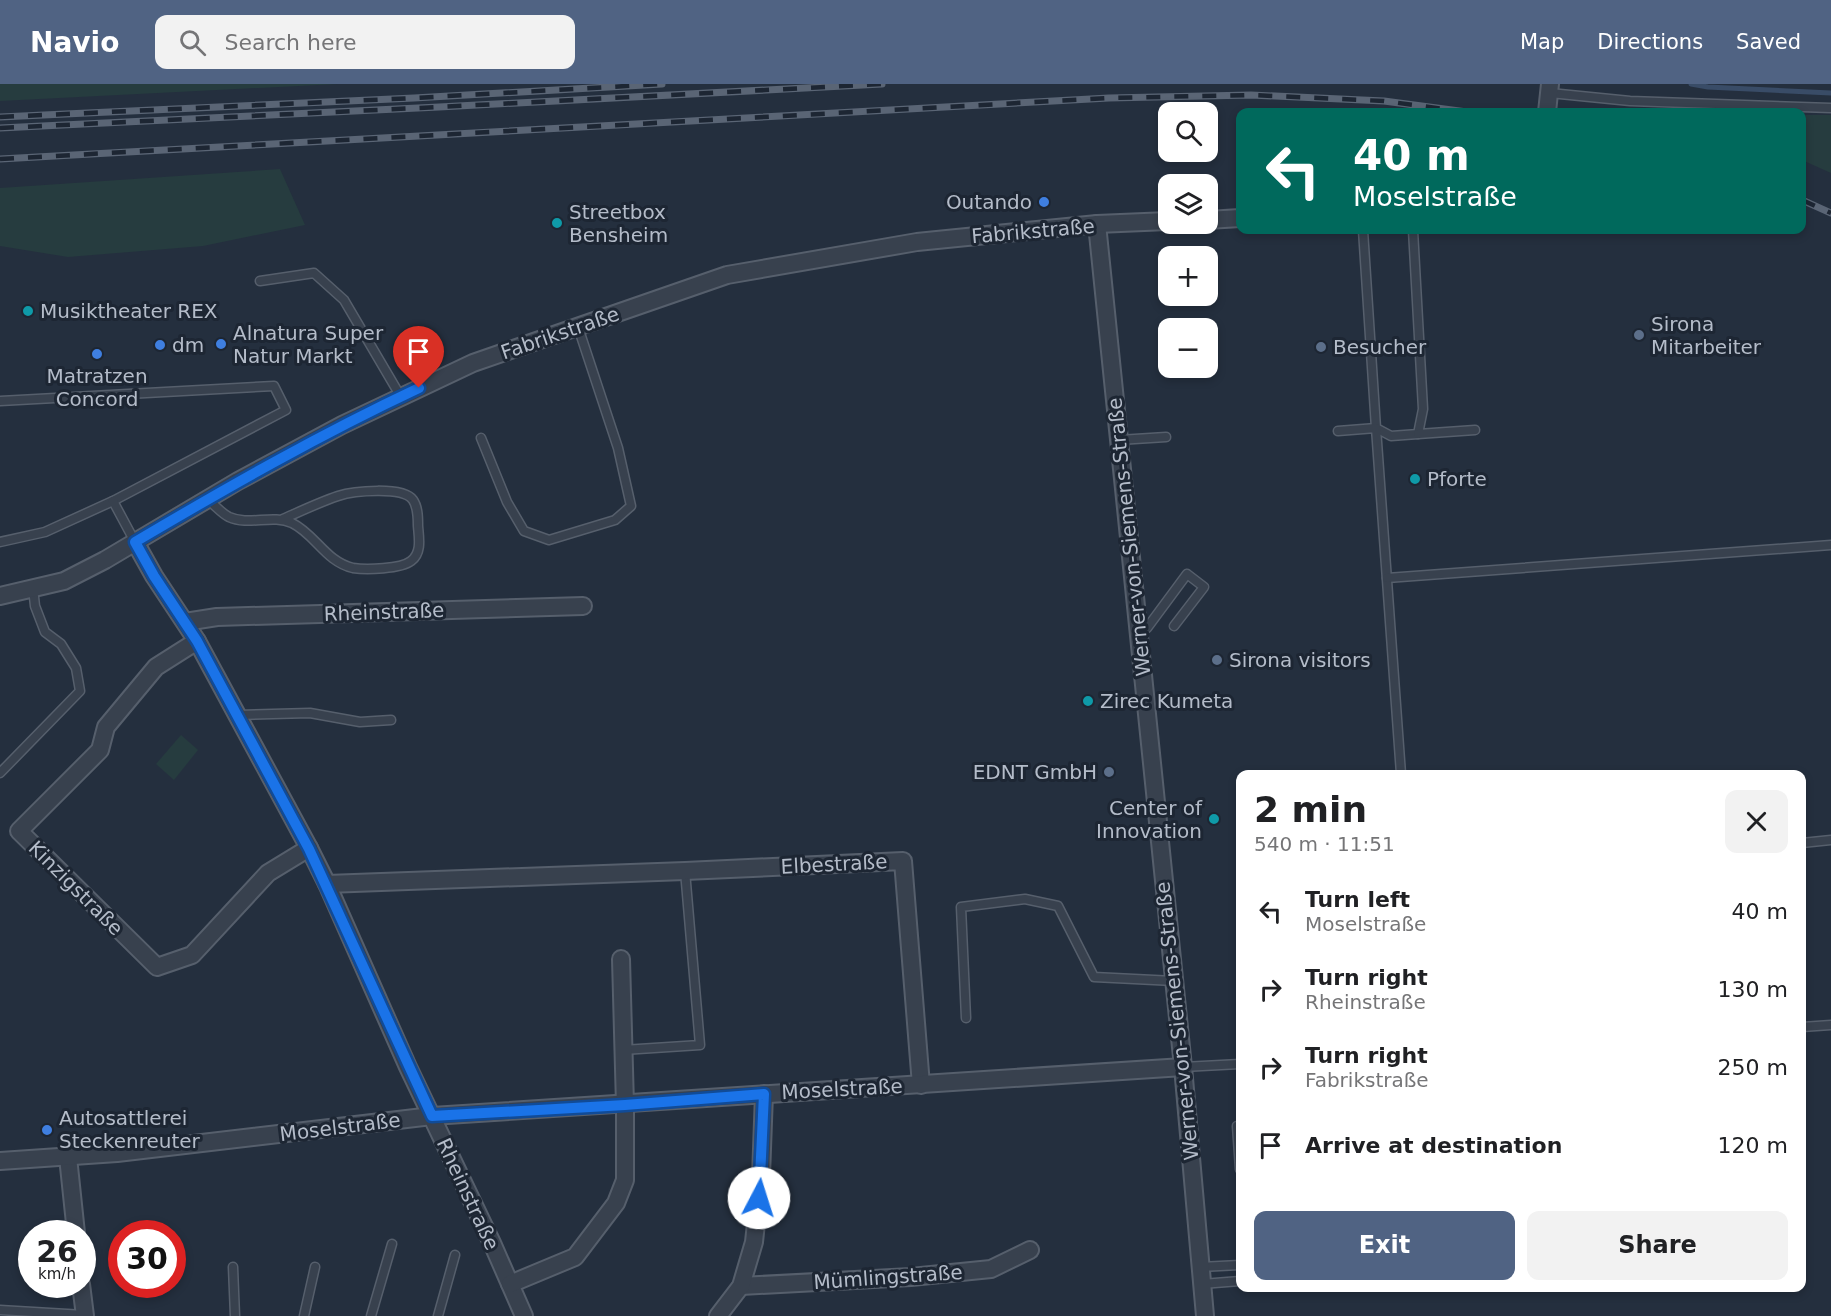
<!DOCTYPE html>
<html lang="en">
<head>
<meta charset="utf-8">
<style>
  body { margin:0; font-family:"DejaVu Sans",sans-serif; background:#f2f2f2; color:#202124; height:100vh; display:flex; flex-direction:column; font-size:22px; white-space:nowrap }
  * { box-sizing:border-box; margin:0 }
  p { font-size:20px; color:#757577 }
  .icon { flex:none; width:33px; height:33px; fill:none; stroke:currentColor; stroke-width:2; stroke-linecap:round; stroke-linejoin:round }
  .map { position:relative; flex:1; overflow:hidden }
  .sheet { position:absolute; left:1236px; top:686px; width:570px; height:522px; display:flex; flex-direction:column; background:#fff; border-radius:12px; box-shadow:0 3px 9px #0003 }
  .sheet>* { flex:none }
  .hud { position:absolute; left:1236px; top:24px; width:570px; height:126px; border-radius:12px; box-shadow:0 3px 9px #0003; background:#00695c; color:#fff; overflow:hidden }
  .controls { position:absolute; left:1158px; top:18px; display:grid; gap:12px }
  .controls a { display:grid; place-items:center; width:60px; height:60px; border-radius:12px; background:#fff; box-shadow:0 3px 9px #0003; font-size:30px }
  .speed { position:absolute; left:18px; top:1136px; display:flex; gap:12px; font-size:30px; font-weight:700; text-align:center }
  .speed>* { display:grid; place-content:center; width:78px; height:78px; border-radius:50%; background:#fff; box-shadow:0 3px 9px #0003; line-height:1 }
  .speed small { font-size:15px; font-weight:400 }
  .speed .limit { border:9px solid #d22; background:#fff; color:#111 }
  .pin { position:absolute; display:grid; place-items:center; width:51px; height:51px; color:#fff; margin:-62px -26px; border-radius:50% 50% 50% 0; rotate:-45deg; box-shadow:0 0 6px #0007 }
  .pin .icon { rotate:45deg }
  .me { position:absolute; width:66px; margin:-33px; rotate:5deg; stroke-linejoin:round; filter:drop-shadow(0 0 4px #0008) }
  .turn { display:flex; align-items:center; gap:21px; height:126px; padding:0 18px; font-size:27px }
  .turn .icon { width:78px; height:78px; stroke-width:2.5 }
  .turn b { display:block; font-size:42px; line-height:51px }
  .round { display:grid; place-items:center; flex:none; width:63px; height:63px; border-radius:12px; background:#f2f2f2 }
  .headline { display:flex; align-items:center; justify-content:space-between; height:102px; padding:0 18px }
  h1 { font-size:36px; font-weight:700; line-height:45px }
  .cta { display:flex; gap:12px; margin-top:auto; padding:12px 18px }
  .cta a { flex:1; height:69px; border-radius:12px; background:#506383; color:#fff; font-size:24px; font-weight:700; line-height:69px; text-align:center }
  .cta a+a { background:#f2f2f2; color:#202124 }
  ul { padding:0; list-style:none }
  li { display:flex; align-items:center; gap:18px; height:78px; padding:0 18px }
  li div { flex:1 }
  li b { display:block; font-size:22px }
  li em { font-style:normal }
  header { display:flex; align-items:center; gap:36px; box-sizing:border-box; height:84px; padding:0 30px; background:#506383; color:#fff }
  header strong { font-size:28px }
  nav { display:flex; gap:33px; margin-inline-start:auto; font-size:21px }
  .search { width:420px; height:54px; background:#f2f2f2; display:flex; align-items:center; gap:15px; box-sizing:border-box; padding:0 21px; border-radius:12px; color:#757577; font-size:22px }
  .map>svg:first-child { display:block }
</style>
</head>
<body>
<header>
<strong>Navio</strong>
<div class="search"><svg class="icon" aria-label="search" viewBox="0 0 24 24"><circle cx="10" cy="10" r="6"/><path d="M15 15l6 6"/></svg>Search here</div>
<nav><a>Map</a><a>Directions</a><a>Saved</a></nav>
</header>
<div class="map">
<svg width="1831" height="1232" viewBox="0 0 1831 1232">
  <rect width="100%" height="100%" fill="#242f3e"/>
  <!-- green -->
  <g fill="#263c3f">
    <polygon points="0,0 338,0 0,17"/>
    <polygon points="1802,31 1831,31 1831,89 1802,76"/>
    <polygon points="280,85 305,141 203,162 68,173 0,162 0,104"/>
    <polygon points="181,651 198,666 174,696 156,680"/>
  </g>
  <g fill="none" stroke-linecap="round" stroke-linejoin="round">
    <!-- stream -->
    <polyline stroke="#394c67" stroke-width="5" points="1691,0 1708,3 1831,9"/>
    <!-- lane casing -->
    <g stroke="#565f6c" stroke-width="11">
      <g id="lane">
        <polyline points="1550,9 1630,17 1831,24"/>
        <polyline points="1363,146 1376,344 1391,352 1418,350 1423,325 1413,146"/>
        <polyline points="260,197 314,189 344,216 401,313"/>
        <polyline points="0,317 274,302 286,326 113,417 45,448 0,458"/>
        <polyline points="1338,347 1376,344 1401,690"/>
        <polyline points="1418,350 1475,346"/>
        <polyline points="481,354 507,418 524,447 549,456 615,436 631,422 618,364 578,243"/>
        <polyline points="1119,356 1166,353"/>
        <path d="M 208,416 C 215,421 221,429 229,433 C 249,442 272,430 292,439 C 315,450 326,478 353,484 C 366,486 401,485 411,477 C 422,469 419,454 418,442 C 418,434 418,423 413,416 C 403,402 353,407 338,412 C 320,418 301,427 283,435"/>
        <polyline points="113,417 135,458"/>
        <polyline points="1387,494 1831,461"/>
        <polyline points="1147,544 1187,490 1204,503 1174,542"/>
        <polyline points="238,631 310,629 360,638 391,636"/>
        <polyline points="0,689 80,607 76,584 61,560 45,548 35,522 33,504"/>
        <polyline points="1802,759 1831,756"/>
        <polyline points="966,934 961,823 1025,815 1058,822 1094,893 1174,897"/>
        <polyline points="1802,943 1831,941"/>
        <polyline points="623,966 700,961 685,787"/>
        <polyline points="1183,983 1240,980"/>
        <polyline points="1240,1042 1237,1042 1240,1085"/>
        <polyline points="233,1183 235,1232"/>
        <polyline points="1200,1183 1240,1181"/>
        <polyline points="1202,1200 1240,1197"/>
        <polyline points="0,1226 84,1231"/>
        <polyline points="304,1232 315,1183"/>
        <polyline points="371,1232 392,1160"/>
        <polyline points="438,1232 455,1171"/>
      </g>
    </g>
    <!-- street casing -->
    <g stroke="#565f6c" stroke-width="20">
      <g id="street">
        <polyline points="1547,28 1550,0"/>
        <polyline points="1208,136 1240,134"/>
        <polyline points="1097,140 1183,983 1205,1232"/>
        <polyline points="135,458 154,492 197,557 309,764 327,800 408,983 492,1159 524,1232"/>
        <polyline points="0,512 64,497 105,476 238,397 342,341 473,279 727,191 917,158 1097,140 1168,137"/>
        <polyline points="185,538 217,533 583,522"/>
        <polyline points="197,557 156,583 106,643 100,666 19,747 157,883 192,871 268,789 309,764"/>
        <polyline points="327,800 685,787 903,777 921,1001"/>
        <polyline points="68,1073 76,1149"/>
        <polyline points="0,1077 117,1069 432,1032 1183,983"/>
        <polyline points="81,1200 85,1232"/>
        <polyline points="510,1200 575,1173 616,1119 625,1096 625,1021 621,875"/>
        <polyline points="741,1202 911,1193 991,1185 1030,1166"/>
        <polyline points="718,1232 741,1202 754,1158 761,1092 764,1010"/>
      </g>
    </g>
    <!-- lane -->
    <use href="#lane" stroke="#38414e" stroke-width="8"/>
    <!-- street -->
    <use href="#street" stroke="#38414e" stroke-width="16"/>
    <!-- rail casing -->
    <g stroke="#5a6575" stroke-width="7">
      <g id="rail">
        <polyline points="0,33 414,14 662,0"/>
        <polyline points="0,44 439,23 882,0"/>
        <polyline points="0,75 1109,14 1251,11 1384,17 1467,28"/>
        <polyline points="1802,116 1831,129"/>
      </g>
    </g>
    <!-- rail -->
    <use href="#rail" stroke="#1d2633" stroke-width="4.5" stroke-dasharray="14" stroke-linecap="butt"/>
  </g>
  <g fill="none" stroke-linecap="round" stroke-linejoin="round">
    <!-- route casing -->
    <g stroke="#114b97" stroke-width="15">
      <path id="route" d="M 419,304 C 321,350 228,403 135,458 L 154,492 L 197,557 L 309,765 L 432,1032 L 625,1021 L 764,1010 L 759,1114"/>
    </g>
    <!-- route -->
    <use href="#route" stroke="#1a73e8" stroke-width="10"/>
  </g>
  <!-- markers -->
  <g fill="#3f7fe0" stroke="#1d2633" stroke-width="2">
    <circle cx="1044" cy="118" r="6"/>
    <circle cx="221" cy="260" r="6"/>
    <circle cx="160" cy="261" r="6"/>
    <circle cx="97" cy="270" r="6"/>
    <circle cx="47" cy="1046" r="6"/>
  </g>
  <g fill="#0f9aa8" stroke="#1d2633" stroke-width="2">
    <circle cx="557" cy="139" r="6"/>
    <circle cx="28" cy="227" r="6"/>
    <circle cx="1415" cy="395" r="6"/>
    <circle cx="1088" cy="617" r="6"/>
    <circle cx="1214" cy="735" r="6"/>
  </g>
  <g fill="#5c6f8a" stroke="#1d2633" stroke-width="2">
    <circle cx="1639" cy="251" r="6"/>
    <circle cx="1321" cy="263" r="6"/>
    <circle cx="1217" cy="576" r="6"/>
    <circle cx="1109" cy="688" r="6"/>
  </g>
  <g text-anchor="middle" stroke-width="6" stroke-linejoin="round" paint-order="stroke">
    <!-- poi labels -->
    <g font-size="20" fill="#b4bcc9" stroke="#1d2633" text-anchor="start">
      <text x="1032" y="125" text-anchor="end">Outando</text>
      <text x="569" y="135">Streetbox<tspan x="569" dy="23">Bensheim</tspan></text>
      <text x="40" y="234">Musiktheater REX</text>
      <text x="1651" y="247">Sirona<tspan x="1651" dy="23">Mitarbeiter</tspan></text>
      <text x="233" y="256">Alnatura Super<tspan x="233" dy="23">Natur Markt</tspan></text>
      <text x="172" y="268">dm</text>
      <text x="1333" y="270">Besucher</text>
      <text x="97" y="299" text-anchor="middle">Matratzen<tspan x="97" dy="23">Concord</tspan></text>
      <text x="1427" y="402">Pforte</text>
      <text x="1229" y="583">Sirona visitors</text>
      <text x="1100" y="624">Zirec Kumeta</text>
      <text x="1097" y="695" text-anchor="end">EDNT GmbH</text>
      <text x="1202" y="731" text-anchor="end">Center of<tspan x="1202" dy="23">Innovation</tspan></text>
      <text x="59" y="1041">Autosattlerei<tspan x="59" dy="23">Steckenreuter</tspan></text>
    </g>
    <!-- street labels -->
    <g font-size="20" fill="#b4bcc9" stroke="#1d2633">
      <text transform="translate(1033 147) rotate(-5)" y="7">Fabrikstraße</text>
      <text transform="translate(560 249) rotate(-19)" y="7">Fabrikstraße</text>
      <text transform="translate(1129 453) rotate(-96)" y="7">Werner-von-Siemens-Straße</text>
      <text transform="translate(384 528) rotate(-2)" y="7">Rheinstraße</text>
      <text transform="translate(834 780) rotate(-3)" y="7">Elbestraße</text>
      <text transform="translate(76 804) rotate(45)" y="7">Kinzigstraße</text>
      <text transform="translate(1177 937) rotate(-96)" y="7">Werner-von-Siemens-Straße</text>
      <text transform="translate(842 1005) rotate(-3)" y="7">Moselstraße</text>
      <text transform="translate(340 1043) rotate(-7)" y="7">Moselstraße</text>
      <text transform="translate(468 1110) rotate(65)" y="7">Rheinstraße</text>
      <text transform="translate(888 1193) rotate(-4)" y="7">Mümlingstraße</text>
    </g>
  </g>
</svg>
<div class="controls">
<a><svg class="icon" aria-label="search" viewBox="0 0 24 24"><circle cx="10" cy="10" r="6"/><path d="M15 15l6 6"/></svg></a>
<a><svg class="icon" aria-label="layers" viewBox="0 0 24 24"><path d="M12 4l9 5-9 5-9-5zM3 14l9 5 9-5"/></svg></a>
<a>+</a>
<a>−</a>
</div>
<div class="speed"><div>26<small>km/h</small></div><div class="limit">30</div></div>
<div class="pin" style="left:419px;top:304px;background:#d93025"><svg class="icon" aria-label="arrive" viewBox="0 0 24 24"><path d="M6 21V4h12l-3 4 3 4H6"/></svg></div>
<svg class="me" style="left:759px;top:1114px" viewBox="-20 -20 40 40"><circle r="19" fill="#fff"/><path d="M0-13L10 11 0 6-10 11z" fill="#1a73e8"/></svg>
<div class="hud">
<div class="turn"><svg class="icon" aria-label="left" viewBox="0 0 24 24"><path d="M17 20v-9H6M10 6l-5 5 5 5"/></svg><div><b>40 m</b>Moselstraße</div></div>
</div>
<section class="sheet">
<div class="headline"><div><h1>2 min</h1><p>540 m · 11:51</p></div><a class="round"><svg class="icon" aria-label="close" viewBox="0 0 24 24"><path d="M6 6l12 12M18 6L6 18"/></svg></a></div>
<ul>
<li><svg class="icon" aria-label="left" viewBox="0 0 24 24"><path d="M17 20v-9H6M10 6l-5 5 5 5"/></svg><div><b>Turn left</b><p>Moselstraße</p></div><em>40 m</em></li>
<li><svg class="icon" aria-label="right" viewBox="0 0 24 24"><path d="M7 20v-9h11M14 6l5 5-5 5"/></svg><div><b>Turn right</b><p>Rheinstraße</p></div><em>130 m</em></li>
<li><svg class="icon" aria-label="right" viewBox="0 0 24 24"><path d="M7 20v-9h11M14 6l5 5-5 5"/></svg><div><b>Turn right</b><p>Fabrikstraße</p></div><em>250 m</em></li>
<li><svg class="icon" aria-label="arrive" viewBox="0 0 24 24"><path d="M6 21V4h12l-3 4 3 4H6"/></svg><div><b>Arrive at destination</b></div><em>120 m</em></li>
</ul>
<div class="cta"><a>Exit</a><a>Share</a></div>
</section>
</div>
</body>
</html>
